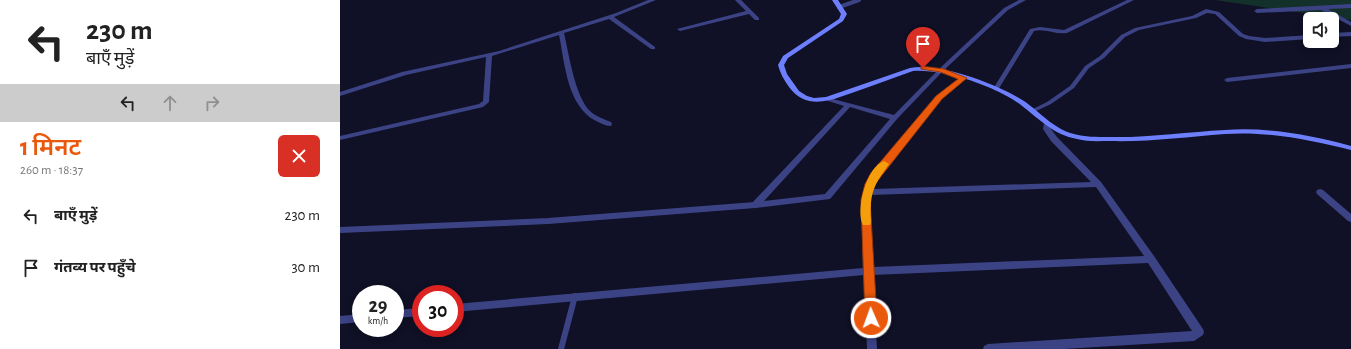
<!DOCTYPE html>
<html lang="hi">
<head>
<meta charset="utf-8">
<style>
  body { margin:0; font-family:"Alegreya Sans","Noto Sans Devanagari",sans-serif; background:#f2f2f2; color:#222; height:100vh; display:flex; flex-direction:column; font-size:15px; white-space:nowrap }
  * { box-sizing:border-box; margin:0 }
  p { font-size:13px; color:#767676 }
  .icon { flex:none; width:22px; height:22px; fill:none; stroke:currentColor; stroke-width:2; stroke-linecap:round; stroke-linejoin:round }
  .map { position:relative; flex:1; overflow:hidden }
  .side { display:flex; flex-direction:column; background:#fff; width:340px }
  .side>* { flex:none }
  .top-card { background:#fff; color:#222; overflow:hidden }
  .fabs { position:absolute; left:963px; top:12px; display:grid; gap:8px }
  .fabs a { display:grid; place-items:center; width:36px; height:36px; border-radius:6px; background:#fff; box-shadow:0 2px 10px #0003; font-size:20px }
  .speed { position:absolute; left:12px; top:285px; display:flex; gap:8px; font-size:20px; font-weight:700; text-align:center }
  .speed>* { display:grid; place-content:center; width:52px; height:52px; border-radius:50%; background:#fff; box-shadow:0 2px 10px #0003; line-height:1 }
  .speed small { font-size:10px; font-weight:400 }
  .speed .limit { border:6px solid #d22; background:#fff; color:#111 }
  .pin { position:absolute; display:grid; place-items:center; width:34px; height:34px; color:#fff; margin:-41px -17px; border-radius:50% 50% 50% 0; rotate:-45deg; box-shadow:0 0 4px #0007 }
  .pin .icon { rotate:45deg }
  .me { position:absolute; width:44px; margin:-22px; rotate:358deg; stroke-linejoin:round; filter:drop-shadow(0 0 3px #0008) }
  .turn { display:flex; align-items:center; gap:14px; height:84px; padding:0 20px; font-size:18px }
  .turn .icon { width:52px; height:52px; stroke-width:2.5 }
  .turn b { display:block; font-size:28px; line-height:34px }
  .lanes { display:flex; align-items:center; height:38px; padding:0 20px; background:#0003; justify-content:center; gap:20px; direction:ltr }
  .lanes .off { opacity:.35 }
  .round { display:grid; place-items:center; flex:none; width:42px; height:42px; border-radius:6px; background:#f2f2f2 }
  .overview { display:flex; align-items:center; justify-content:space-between; height:68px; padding:0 20px }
  h1 { font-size:24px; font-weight:600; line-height:30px; color:#ea580c }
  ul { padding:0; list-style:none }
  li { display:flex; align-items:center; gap:12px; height:52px; padding:0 20px }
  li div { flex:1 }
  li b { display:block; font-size:15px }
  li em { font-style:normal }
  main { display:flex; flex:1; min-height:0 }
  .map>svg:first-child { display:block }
</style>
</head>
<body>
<main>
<section class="side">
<div class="top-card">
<div class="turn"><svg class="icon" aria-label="left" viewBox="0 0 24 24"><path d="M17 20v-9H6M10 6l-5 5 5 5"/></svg><div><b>230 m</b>बाएँ मुड़ें</div></div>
<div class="lanes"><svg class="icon" aria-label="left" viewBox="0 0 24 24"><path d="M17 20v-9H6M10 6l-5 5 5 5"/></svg><svg class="icon off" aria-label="ahead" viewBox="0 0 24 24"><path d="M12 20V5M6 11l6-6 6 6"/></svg><svg class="icon off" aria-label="right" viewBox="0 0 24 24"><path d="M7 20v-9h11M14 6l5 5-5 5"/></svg></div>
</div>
<div class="overview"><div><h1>1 मिनट</h1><p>260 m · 18:37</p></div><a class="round" style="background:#d93025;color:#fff"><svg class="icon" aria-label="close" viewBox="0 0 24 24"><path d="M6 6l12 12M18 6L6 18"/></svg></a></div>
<ul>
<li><svg class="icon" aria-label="left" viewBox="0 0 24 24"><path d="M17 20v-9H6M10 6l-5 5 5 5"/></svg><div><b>बाएँ मुड़ें</b></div><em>230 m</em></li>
<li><svg class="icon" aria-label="arrive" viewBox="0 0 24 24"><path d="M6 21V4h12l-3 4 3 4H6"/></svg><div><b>गंतव्य पर पहुँचे</b></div><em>30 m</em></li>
</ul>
</section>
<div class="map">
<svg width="1011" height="349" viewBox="0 0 1011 349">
  <rect width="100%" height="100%" fill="#101026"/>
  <!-- green -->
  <polygon fill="#13302b" points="875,0 1011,0 1011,20"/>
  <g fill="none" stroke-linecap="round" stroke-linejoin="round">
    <!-- lane-far1 -->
    <polyline stroke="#3b4385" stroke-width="4" points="499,7 519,0"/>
    <!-- lane -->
    <g stroke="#3b4385" stroke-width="6">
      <polyline points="0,230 208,221 415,205"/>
      <polyline points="221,349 235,296"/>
    </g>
    <!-- street -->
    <g fill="#3b4385" fill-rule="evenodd">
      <path d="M 308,0 L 316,0 L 274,17 L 315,47 L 315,49 L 311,49 L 269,19 L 224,33 C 229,54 235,98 251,112 C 257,117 264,119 271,122 L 272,124 L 271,126 C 265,126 261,123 256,121 C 227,106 225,64 219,35 L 152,56 L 149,102 L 143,107 L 0,140 L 0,136 L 139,104 L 143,101 L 146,57 L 66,75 L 0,96 L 0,92 L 62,72 L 159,51 L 276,13 Z"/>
      <polygon points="395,0 401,0 419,18 419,20 415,20 409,14 340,31 337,29 406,11"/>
      <path d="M 679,0 L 686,0 L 668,10 L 603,71 L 557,119 L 490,199 L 415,208 L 412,207 L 411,205 L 412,203 L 504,106 L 485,100 L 485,98 L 489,98 L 554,115 L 599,69 L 664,8 ZM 510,107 L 550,119 L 485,194 L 424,201 Z"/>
      <path d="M 787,0 L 794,0 L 727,33 C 716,35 705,28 694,31 L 658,90 L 656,91 L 653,89 L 690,29 L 700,27 L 724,30 Z"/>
      <polygon points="1011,4 1011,8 988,9 1011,22 1011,26 981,10 917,13 914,11 917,9"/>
      <polygon points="866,9 879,12 903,34 909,36 925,38 970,35 970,39 925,42 906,39 899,36 875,14 867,13 856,18 799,30 785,37 764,58 749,68 734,88 711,104 694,112 690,112 689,111 707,102 730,86 745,66 760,56 781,35 795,28 852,16"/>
      <polygon points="1011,32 1011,36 992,37 992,33"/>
      <polygon points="1011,64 1011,68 887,82 884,80 887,78"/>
      <path d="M 623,76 L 625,77 L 625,79 L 601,98 L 538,176 L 533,189 L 751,182 L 711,141 L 703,129 L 704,123 L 710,123 L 711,129 L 717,137 L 761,182 L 814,256 L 863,329 L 864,332 L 863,335 L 854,341 L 724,349 L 643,349 L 644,346 L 648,344 L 852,331 L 808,263 L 533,275 L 537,349 L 527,349 L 524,275 L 115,312 L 115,304 L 523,268 L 521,200 L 526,184 L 532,173 L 597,96 ZM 756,187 L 804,256 L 533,267 L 529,200 L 531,195 Z"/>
      <polygon points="980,189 983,190 1011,214 1011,222 1008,221 977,194 976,192 977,190"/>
      <polygon points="81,308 81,316 55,318 55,310"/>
      <polygon points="21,314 21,322 0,324 0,316"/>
    </g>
    <!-- secondary -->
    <path fill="#6e7ffd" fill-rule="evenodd" d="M 492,0 L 498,0 L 507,14 L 503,21 L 448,58 L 444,65 L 447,74 L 459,91 L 467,96 L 474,98 L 486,97 L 570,68 C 600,62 659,85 684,101 C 701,113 714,129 734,134 C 745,137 757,137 768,137 C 807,138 846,132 885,130 C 928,127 970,135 1011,146 L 1011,150 C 970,140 928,131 885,134 C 847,137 809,142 770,141 C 759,141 748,142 737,139 C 714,135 699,119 681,105 C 655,86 605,69 573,71 C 556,77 540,83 523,89 C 498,97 469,114 449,87 C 444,80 440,73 438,65 L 443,56 L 499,19 L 501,14 Z"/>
  </g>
  <!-- route -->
  <polygon fill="#ea580c" stroke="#983908" points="581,66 604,69 627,78 602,99 535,184 530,200 537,318 535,321 531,323 527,321 525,318 521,200 525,184 531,173 596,96 618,79 600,72 581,69"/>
  <!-- slow -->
  <path fill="#f59e0b" d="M 544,161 L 549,164 C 532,188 530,193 531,222 L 530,225 L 523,225 C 515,210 527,166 544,161 Z"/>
</svg>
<div class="fabs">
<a><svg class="icon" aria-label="sound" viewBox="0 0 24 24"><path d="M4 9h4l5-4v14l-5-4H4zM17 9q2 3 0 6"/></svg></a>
</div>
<div class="speed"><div>29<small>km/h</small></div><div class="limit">30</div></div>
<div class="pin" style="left:583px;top:68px;background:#d93025"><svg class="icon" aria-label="arrive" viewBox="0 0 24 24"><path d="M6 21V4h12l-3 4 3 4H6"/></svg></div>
<svg class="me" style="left:531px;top:318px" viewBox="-20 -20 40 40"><circle r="17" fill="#ea580c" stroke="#fff" stroke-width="3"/><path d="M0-11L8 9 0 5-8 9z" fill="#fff"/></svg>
</div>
</main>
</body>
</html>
